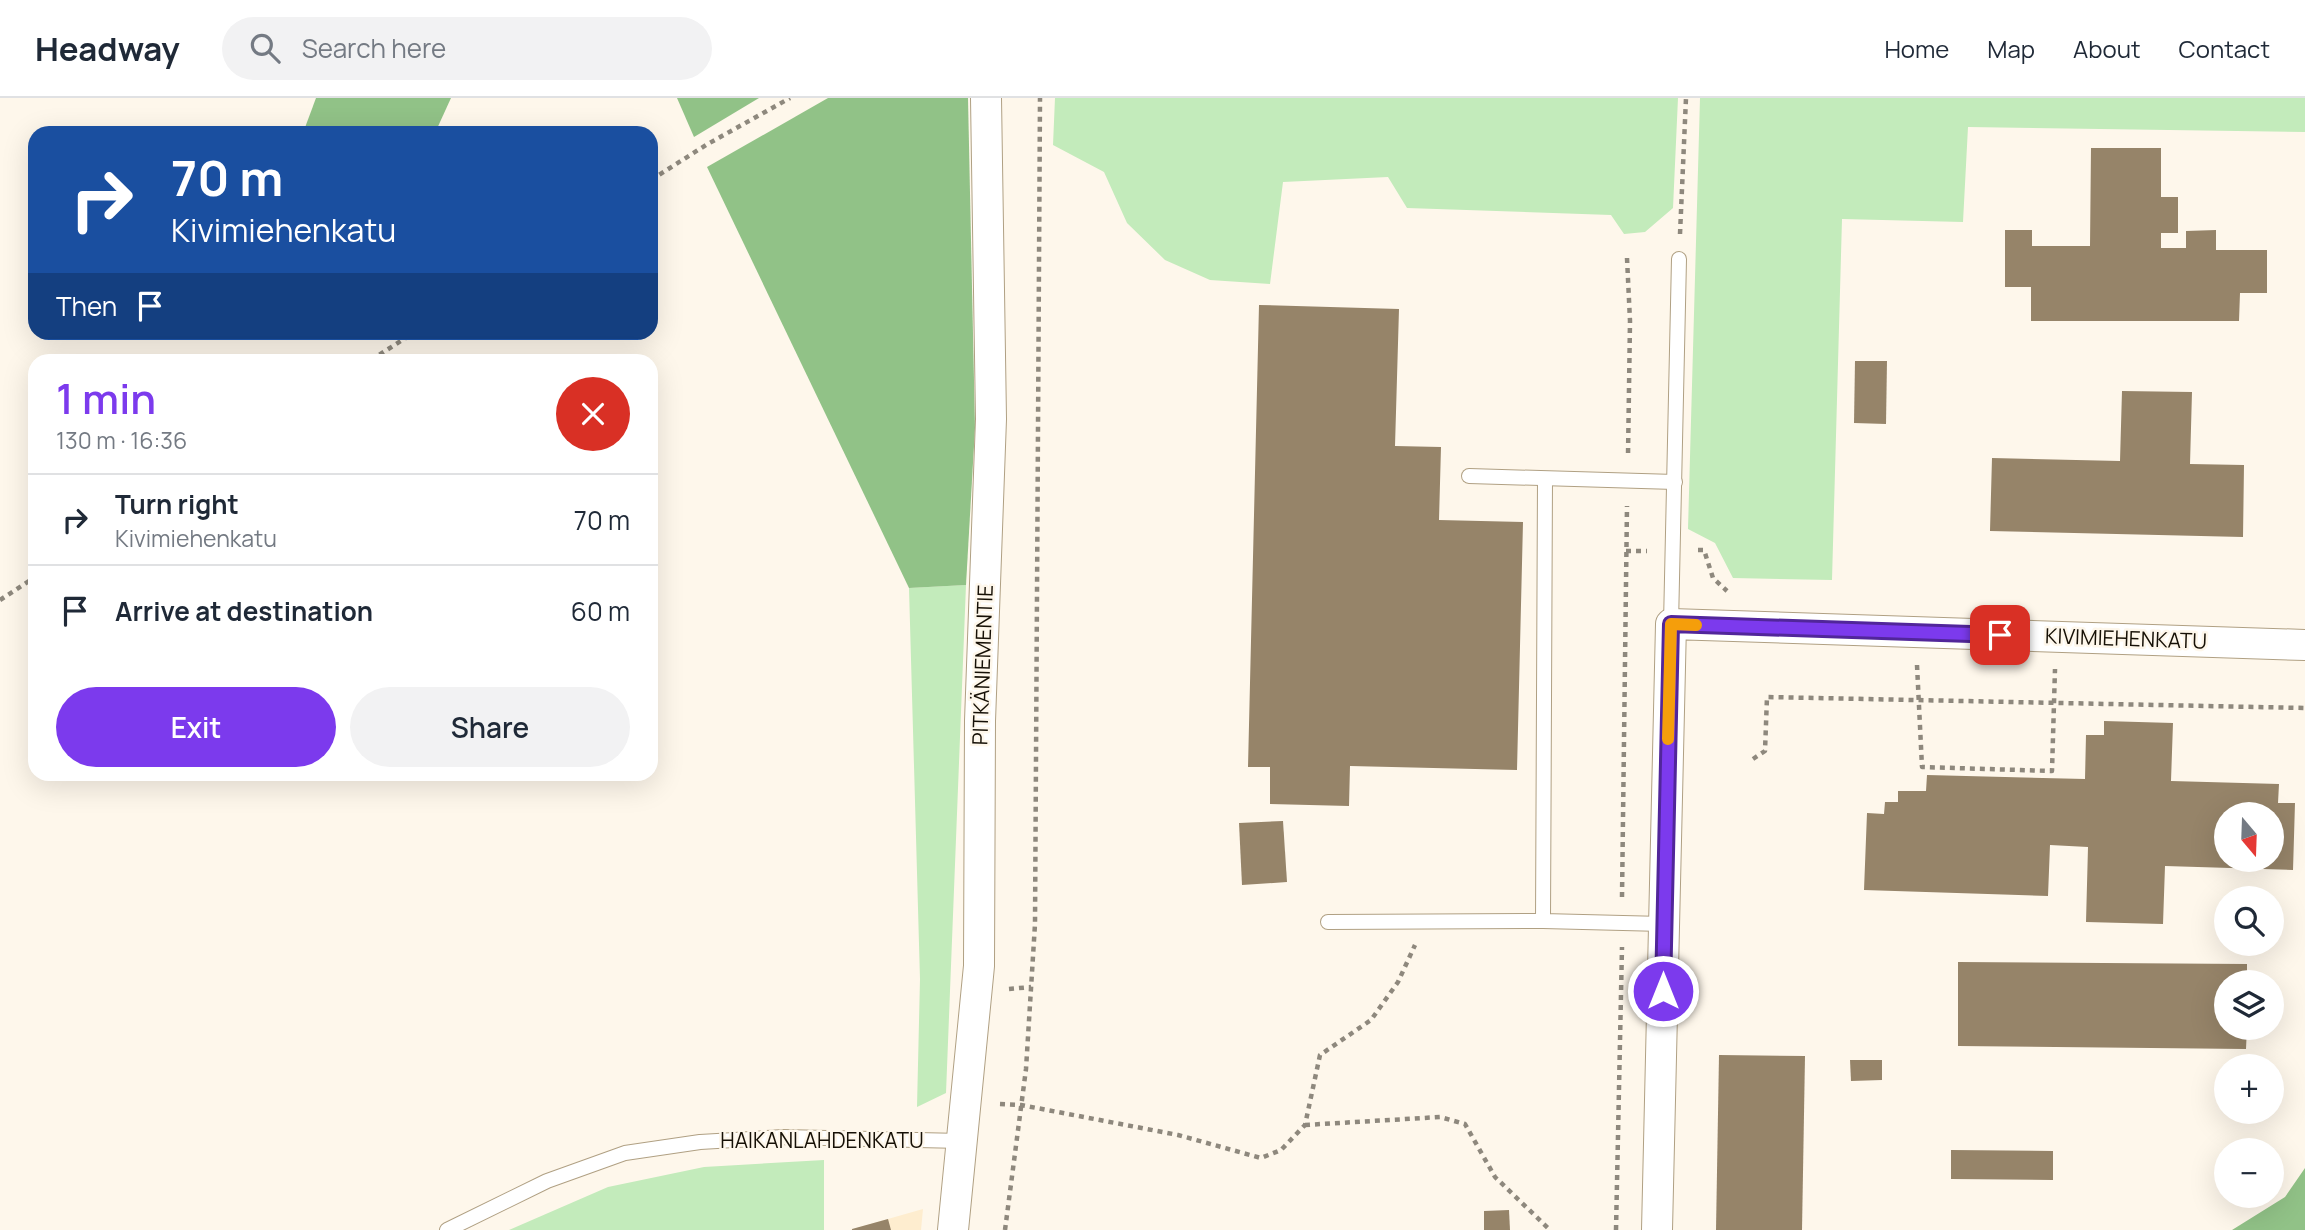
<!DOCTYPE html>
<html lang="en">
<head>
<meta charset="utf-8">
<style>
  body { margin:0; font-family:Manrope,sans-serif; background:#f2f2f3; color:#1f2937; height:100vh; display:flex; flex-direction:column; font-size:26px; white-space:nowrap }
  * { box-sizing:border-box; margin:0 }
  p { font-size:23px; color:#747a83 }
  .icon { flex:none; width:38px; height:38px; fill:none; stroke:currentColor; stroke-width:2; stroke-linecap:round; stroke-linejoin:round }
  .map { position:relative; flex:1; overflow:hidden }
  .sheet { position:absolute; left:28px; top:256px; width:630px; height:427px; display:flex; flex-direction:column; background:#fff; border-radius:21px; box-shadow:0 7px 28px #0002 }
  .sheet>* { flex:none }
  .banner { position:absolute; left:28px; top:28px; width:630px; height:214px; border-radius:21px; box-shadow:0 7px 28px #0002; background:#1a4fa0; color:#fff; overflow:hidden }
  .needle { width:46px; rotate:161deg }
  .controls { position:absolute; left:2214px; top:704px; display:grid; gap:14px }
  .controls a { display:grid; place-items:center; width:70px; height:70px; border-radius:50%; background:#fff; box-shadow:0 7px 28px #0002; font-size:35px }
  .pin { position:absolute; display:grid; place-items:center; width:60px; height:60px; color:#fff; margin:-30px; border-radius:14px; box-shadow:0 4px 10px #0006 }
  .me { position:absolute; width:77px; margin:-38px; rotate:0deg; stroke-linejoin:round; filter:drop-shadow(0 0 5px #0008) }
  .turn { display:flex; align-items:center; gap:24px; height:147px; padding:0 28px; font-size:32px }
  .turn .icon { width:91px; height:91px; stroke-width:2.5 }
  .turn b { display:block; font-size:49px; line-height:60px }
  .then { display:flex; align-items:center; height:66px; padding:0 28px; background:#0003; gap:14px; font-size:26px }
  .round { display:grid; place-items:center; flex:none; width:74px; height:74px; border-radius:37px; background:#f2f2f3 }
  .summary { display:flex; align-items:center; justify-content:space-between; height:119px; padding:0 28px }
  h1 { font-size:42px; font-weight:600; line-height:52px; color:#7c3aed }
  .action { display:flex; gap:14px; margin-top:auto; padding:14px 28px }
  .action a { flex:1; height:80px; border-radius:42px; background:#7c3aed; color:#fff; font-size:28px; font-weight:600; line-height:80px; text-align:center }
  .action a+a { background:#f2f2f3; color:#1f2937 }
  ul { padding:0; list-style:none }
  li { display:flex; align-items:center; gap:21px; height:91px; padding:0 28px; border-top:2px solid #e0e1e3 }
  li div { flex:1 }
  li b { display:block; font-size:26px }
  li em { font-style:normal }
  header { display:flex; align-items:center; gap:42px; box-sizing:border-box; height:98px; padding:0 35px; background:#fff; border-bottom:2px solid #e0e1e3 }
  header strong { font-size:33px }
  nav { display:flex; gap:38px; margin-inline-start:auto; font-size:24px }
  .search { width:490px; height:63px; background:#f2f2f3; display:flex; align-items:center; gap:18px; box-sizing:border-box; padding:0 24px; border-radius:38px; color:#747a83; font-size:26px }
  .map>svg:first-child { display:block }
</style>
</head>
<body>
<header>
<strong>Headway</strong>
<div class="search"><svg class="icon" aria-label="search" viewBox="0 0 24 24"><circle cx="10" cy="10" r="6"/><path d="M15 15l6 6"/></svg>Search here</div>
<nav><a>Home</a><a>Map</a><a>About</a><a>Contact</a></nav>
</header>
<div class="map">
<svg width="2305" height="1132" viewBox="0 0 2305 1132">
  <rect width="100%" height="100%" fill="#fef7eb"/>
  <!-- built -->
  <polygon fill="#feedcf" points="923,1111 921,1132 850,1132 888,1121"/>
  <!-- green -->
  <g fill="#c3ebbb">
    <polygon points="1055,0 1678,0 1673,110 1645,134 1624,136 1611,117 1407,110 1388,79 1283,84 1270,186 1210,182 1165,162 1127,125 1104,74 1053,47"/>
    <polygon points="1700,0 2305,0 2305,34 1968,29 1963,124 1842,121 1832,482 1733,480 1715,445 1688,431"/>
    <polygon points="966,487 946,995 917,1009 920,881 909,490"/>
    <polygon points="824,1062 824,1132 509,1132 608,1089 704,1069"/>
  </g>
  <!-- forest -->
  <g fill="#91c287">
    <polygon points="316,0 451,0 435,35 303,35"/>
    <polygon points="677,0 759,0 694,39"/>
    <polygon points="828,0 968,0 975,330 966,487 909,490 707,69"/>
    <polygon points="2305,1070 2305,1132 2232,1132 2285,1099"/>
  </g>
  <!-- building -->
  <g fill="#968469" fill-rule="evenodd">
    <polygon points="2091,50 2161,50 2161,99 2178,99 2178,135 2161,135 2161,150 2186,150 2186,133 2216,132 2216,152 2267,152 2267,195 2240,195 2239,223 2031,223 2031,189 2005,189 2005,132 2032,132 2032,148 2090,148"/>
    <polygon points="1259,207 1399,211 1395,348 1441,349 1439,422 1523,424 1517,672 1350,668 1349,708 1270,706 1270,669 1248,669"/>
    <polygon points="1855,263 1887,263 1886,326 1854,325"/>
    <polygon points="2122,293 2192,294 2190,366 2244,367 2243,439 1990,433 1992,360 2120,363"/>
    <path d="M 2104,623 L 2173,625 L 2171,683 L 2279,686 L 2278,705 L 2295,705 L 2293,772 L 2165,768 L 2163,826 L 2086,824 L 2088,749 L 2050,747 L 2048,798 L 1864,792 L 1867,715 L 1884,716 L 1885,704 L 1898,704 L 1898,693 L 1926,693 L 1927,677 L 2085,681 L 2086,637 L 2104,637 ZM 2226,716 L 2272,716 L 2272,761 L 2226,761 Z"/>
    <polygon points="1283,723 1287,784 1242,787 1239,725"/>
    <polygon points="1958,864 2247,866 2247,884 2226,884 2226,929 2247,929 2246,951 1958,948"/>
    <polygon points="1719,957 1805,958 1802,1132 1716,1132"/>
    <polygon points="1850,962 1882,962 1882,982 1851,983"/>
    <polygon points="1951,1052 2053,1053 2053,1082 1951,1081"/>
    <polygon points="1509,1112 1510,1132 1484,1132 1484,1113"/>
    <polygon points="888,1121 891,1132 852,1132 852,1131"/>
  </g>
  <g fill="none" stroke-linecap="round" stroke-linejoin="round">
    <!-- lane casing -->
    <g stroke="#b0a083" stroke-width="16">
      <g id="lane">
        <polyline points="1469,378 1675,384"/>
        <polyline points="1545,381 1543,823 1663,826"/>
        <polyline points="1671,526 1679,161"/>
        <polyline points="1328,824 1543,823"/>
        <polyline points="447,1132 547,1083 625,1055 700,1044 783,1039 962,1043"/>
      </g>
    </g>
    <!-- street casing -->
    <g stroke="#b0a083" stroke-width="32">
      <g id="street">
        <polyline points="953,1132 979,868 980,623 991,321 986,0"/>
        <polyline points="1657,1132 1671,526 2305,547"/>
      </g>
    </g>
    <!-- path -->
    <g stroke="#8e887d" stroke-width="4.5" stroke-dasharray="5 5" stroke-linecap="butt">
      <polyline points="651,82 706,47 790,0"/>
      <polyline points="1680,136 1686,0"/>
      <polyline points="1627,160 1630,223 1628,358"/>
      <polyline points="371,262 415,234"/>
      <polyline points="1698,452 1704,452 1713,480 1727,493"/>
      <polyline points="1626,453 1647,453"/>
      <polyline points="0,502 35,479"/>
      <polyline points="1917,567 1922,669 2052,673 2055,571"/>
      <polyline points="1753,661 1765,653 1767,599 2305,610"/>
      <polyline points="1622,799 1627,408"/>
      <polyline points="1009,891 1031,889"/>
      <polyline points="1000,1006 1021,1007 1178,1037 1261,1060 1281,1052 1305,1027 1320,957 1371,922 1398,884 1415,847"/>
      <polyline points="1305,1027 1440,1019 1465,1026 1495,1079 1550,1132"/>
      <polyline points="1005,1132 1026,971 1035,826 1040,0"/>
      <polyline points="1616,1132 1622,849"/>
    </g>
    <!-- lane -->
    <use href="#lane" stroke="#fff" stroke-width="14"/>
    <!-- street -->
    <use href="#street" stroke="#fff" stroke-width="30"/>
  </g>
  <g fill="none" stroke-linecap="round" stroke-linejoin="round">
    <!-- route casing -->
    <g stroke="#51269a" stroke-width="18">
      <polyline id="route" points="1663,893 1671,526 2000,537"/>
    </g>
    <!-- route -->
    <use href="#route" stroke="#7c3aed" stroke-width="12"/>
    <!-- slow -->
    <polyline stroke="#f59e0b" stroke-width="12" points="1668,641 1671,526 1696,527"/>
  </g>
  <g text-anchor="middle" stroke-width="5" stroke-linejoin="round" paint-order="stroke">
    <!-- street labels -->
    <g font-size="21" fill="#161006" stroke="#fef7eb">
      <text transform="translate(2126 541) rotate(2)" y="7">KIVIMIEHENKATU</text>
      <text transform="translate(983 567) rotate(-88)" y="7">PITKÄNIEMENTIE</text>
      <text x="822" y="1050">HAIKANLAHDENKATU</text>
    </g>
  </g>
</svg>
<div class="controls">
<a><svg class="needle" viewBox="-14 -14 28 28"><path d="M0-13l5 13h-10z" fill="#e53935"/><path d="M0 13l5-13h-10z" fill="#747a83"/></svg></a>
<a><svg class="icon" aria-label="search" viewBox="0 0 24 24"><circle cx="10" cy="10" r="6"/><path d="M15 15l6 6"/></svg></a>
<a><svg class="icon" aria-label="layers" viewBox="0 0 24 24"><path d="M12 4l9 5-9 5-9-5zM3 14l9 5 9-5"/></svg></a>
<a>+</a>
<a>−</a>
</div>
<div class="pin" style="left:2000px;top:537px;background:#d93025"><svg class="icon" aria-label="arrive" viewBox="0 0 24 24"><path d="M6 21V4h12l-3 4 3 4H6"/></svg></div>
<svg class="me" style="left:1663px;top:893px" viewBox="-20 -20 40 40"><circle r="17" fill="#7c3aed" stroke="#fff" stroke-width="3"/><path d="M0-11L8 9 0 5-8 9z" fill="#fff"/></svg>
<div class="banner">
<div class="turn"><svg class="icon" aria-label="right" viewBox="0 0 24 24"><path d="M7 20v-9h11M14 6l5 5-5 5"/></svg><div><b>70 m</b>Kivimiehenkatu</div></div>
<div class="then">Then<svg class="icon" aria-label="arrive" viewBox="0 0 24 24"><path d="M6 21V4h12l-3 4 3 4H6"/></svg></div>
</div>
<section class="sheet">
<div class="summary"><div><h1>1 min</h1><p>130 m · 16:36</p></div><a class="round" style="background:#d93025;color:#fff"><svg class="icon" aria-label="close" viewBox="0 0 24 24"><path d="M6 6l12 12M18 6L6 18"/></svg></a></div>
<ul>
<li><svg class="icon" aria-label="right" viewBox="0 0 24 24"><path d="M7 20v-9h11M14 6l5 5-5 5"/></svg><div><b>Turn right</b><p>Kivimiehenkatu</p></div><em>70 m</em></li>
<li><svg class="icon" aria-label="arrive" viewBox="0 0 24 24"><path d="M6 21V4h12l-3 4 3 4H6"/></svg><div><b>Arrive at destination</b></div><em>60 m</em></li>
</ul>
<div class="action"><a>Exit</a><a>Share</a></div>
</section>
</div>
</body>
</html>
